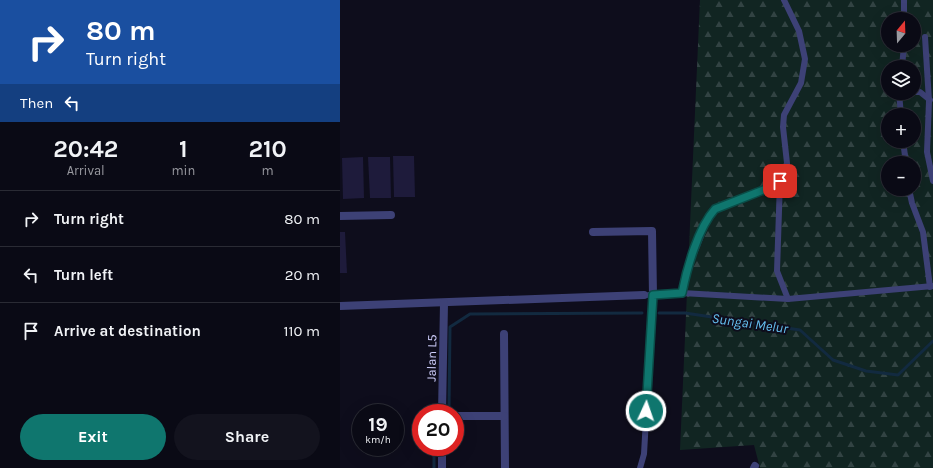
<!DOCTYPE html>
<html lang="en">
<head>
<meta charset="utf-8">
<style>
  body { margin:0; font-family:Karla,sans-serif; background:#13131e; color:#f1f3f6; height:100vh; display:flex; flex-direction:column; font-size:15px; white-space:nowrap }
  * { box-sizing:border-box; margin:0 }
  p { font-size:13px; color:#999aa0 }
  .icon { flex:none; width:22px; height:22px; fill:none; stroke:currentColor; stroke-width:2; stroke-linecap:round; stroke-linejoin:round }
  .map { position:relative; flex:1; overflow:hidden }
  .details { display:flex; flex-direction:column; background:#0a0a15; width:340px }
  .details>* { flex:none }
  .hud { background:#1a4fa0; color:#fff; overflow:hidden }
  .needle { width:26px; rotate:19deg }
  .buttons { position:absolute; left:541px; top:12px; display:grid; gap:8px }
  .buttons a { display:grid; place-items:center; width:40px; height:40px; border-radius:50%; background:#0a0a15; box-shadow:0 4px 16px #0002,0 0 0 1px #2a2b34; font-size:20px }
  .speed { position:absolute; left:12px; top:404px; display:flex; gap:8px; font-size:20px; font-weight:700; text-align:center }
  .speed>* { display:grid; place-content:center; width:52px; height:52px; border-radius:50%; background:#0a0a15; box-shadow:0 4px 16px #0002,0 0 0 1px #2a2b34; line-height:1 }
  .speed small { font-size:10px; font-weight:400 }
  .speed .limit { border:6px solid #d22; background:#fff; color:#111 }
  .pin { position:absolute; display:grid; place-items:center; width:34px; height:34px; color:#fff; margin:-17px; border-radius:8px; box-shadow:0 2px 6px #0006 }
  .me { position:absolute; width:44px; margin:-22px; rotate:3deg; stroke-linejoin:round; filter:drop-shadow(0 0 3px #0008) }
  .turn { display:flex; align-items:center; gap:14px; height:84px; padding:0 20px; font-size:18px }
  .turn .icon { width:52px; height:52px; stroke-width:2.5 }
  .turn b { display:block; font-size:28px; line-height:34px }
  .then { display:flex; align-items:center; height:38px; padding:0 20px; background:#0003; gap:8px; font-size:15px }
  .eta { display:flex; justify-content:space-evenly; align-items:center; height:68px; text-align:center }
  .eta b { font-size:24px; font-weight:700; line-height:28px }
  .action { display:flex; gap:8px; margin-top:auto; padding:8px 20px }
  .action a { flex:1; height:46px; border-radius:24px; background:#0f766e; color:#fff; font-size:16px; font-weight:700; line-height:46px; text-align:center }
  .action a+a { background:#13131e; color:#f1f3f6 }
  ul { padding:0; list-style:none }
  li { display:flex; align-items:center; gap:12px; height:56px; padding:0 20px; border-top:1px solid #2a2b34 }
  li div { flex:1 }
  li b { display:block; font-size:15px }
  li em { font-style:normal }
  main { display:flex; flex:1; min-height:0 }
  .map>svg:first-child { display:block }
</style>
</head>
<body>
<main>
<section class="details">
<div class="hud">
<div class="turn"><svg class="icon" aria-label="right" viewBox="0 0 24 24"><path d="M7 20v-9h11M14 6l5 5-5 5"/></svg><div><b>80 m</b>Turn right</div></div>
<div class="then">Then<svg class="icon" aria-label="left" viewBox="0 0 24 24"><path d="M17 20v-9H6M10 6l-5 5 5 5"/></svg></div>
</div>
<div class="eta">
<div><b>20:42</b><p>Arrival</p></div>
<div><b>1</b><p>min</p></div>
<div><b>210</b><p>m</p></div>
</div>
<ul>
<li><svg class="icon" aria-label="right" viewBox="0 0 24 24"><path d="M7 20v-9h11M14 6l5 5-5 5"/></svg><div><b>Turn right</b></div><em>80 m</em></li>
<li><svg class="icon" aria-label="left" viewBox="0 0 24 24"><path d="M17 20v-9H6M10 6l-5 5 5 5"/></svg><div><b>Turn left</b></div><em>20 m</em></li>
<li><svg class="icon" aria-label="arrive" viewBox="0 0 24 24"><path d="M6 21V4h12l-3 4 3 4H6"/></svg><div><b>Arrive at destination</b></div><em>110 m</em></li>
</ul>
<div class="action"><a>Exit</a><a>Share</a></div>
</section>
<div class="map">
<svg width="593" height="468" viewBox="0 0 593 468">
  <defs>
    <pattern id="forest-firs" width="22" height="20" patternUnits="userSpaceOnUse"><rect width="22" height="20" fill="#112522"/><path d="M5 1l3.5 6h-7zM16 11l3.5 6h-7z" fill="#324343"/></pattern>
  </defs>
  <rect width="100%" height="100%" fill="#0e0d1c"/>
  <!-- forest -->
  <path fill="url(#forest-firs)" fill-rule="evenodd" d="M 360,0 L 593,0 L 593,468 L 420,468 L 414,445 L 340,450 ZM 548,19 L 574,19 L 574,45 L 548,45 ZM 548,67 L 574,67 L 574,93 L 548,93 ZM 548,115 L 574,115 L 574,141 L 548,141 ZM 548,163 L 574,163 L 574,189 L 548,189 Z"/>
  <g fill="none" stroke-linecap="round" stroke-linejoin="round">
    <!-- stream -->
    <g stroke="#122a40" stroke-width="3">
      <polyline points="319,313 345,313 460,330 493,360 526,371 558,375 593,341"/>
      <polyline points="93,409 93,413"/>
      <polyline points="109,409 110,327 130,314 302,313"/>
      <polyline points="94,447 94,468"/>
    </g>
  </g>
  <!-- building -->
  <g fill="#1e1b3b">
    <polygon points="53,156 74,156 75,197 54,197"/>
    <polygon points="23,157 24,198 3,199 2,158"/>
    <polygon points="28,157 50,157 51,198 30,198"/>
    <polygon points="0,232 5,232 7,273 0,273"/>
  </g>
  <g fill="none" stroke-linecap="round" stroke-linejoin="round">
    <!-- lane -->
    <g stroke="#3d4176" stroke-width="6">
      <polyline points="564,0 564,19"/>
      <polyline points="585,37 589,101 587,152 593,181"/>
      <polyline points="562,67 564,45"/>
      <polyline points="574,92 580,92 590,100"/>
      <polyline points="559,93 561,115"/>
      <polyline points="563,141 566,163"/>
      <polyline points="440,181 437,271 448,299"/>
      <polyline points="569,189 572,203 583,232 590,287"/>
      <polyline points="342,293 345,276 369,216 380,206 431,187 440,181 447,171 447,163 443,127 444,115 461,83 465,59 459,31 444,0"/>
      <polyline points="309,295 342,293 448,299 593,286"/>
      <polyline points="300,468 304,454 313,295"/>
    </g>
    <!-- street -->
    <g stroke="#3d4176" stroke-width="8">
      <polyline points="0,216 51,215"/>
      <polyline points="253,232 312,231 313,295"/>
      <polyline points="0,306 304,295"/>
      <polyline points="164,334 165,468"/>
      <polyline points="102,413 104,303"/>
      <polyline points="115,416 164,416"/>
      <polyline points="102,468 102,447"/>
      <polyline points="414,468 415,466"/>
    </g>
  </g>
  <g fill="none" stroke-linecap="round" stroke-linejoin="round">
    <!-- route casing -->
    <g stroke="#0a4d48" stroke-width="10">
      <path id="route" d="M 306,411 L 313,295 L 342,293 C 347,268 358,228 375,209 L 431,187 L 440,181"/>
    </g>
    <!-- route -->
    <use href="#route" stroke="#0f766e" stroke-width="7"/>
  </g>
  <g text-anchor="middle" stroke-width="4" stroke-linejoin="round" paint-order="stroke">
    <!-- street labels -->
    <g font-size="13" fill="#cdcdfa" stroke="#0e0d1c">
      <text transform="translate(91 358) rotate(-89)" y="5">Jalan L5</text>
    </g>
    <!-- water labels -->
    <g font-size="14" font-style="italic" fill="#65c0f0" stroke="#0e0d1c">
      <text transform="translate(410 323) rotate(8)" y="5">Sungai Melur</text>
    </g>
  </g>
</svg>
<div class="buttons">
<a><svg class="needle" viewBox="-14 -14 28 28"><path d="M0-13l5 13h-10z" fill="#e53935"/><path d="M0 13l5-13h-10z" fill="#999aa0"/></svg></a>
<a><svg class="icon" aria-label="layers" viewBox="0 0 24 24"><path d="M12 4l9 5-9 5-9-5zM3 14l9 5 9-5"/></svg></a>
<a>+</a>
<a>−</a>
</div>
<div class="speed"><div>19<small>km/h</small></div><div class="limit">20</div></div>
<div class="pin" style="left:440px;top:181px;background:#d93025"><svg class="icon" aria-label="arrive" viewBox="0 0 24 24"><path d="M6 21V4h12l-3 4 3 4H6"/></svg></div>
<svg class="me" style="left:306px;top:411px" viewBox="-20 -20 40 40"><circle r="17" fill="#0f766e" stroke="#fff" stroke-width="3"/><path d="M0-11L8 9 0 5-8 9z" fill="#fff"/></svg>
</div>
</main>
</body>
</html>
